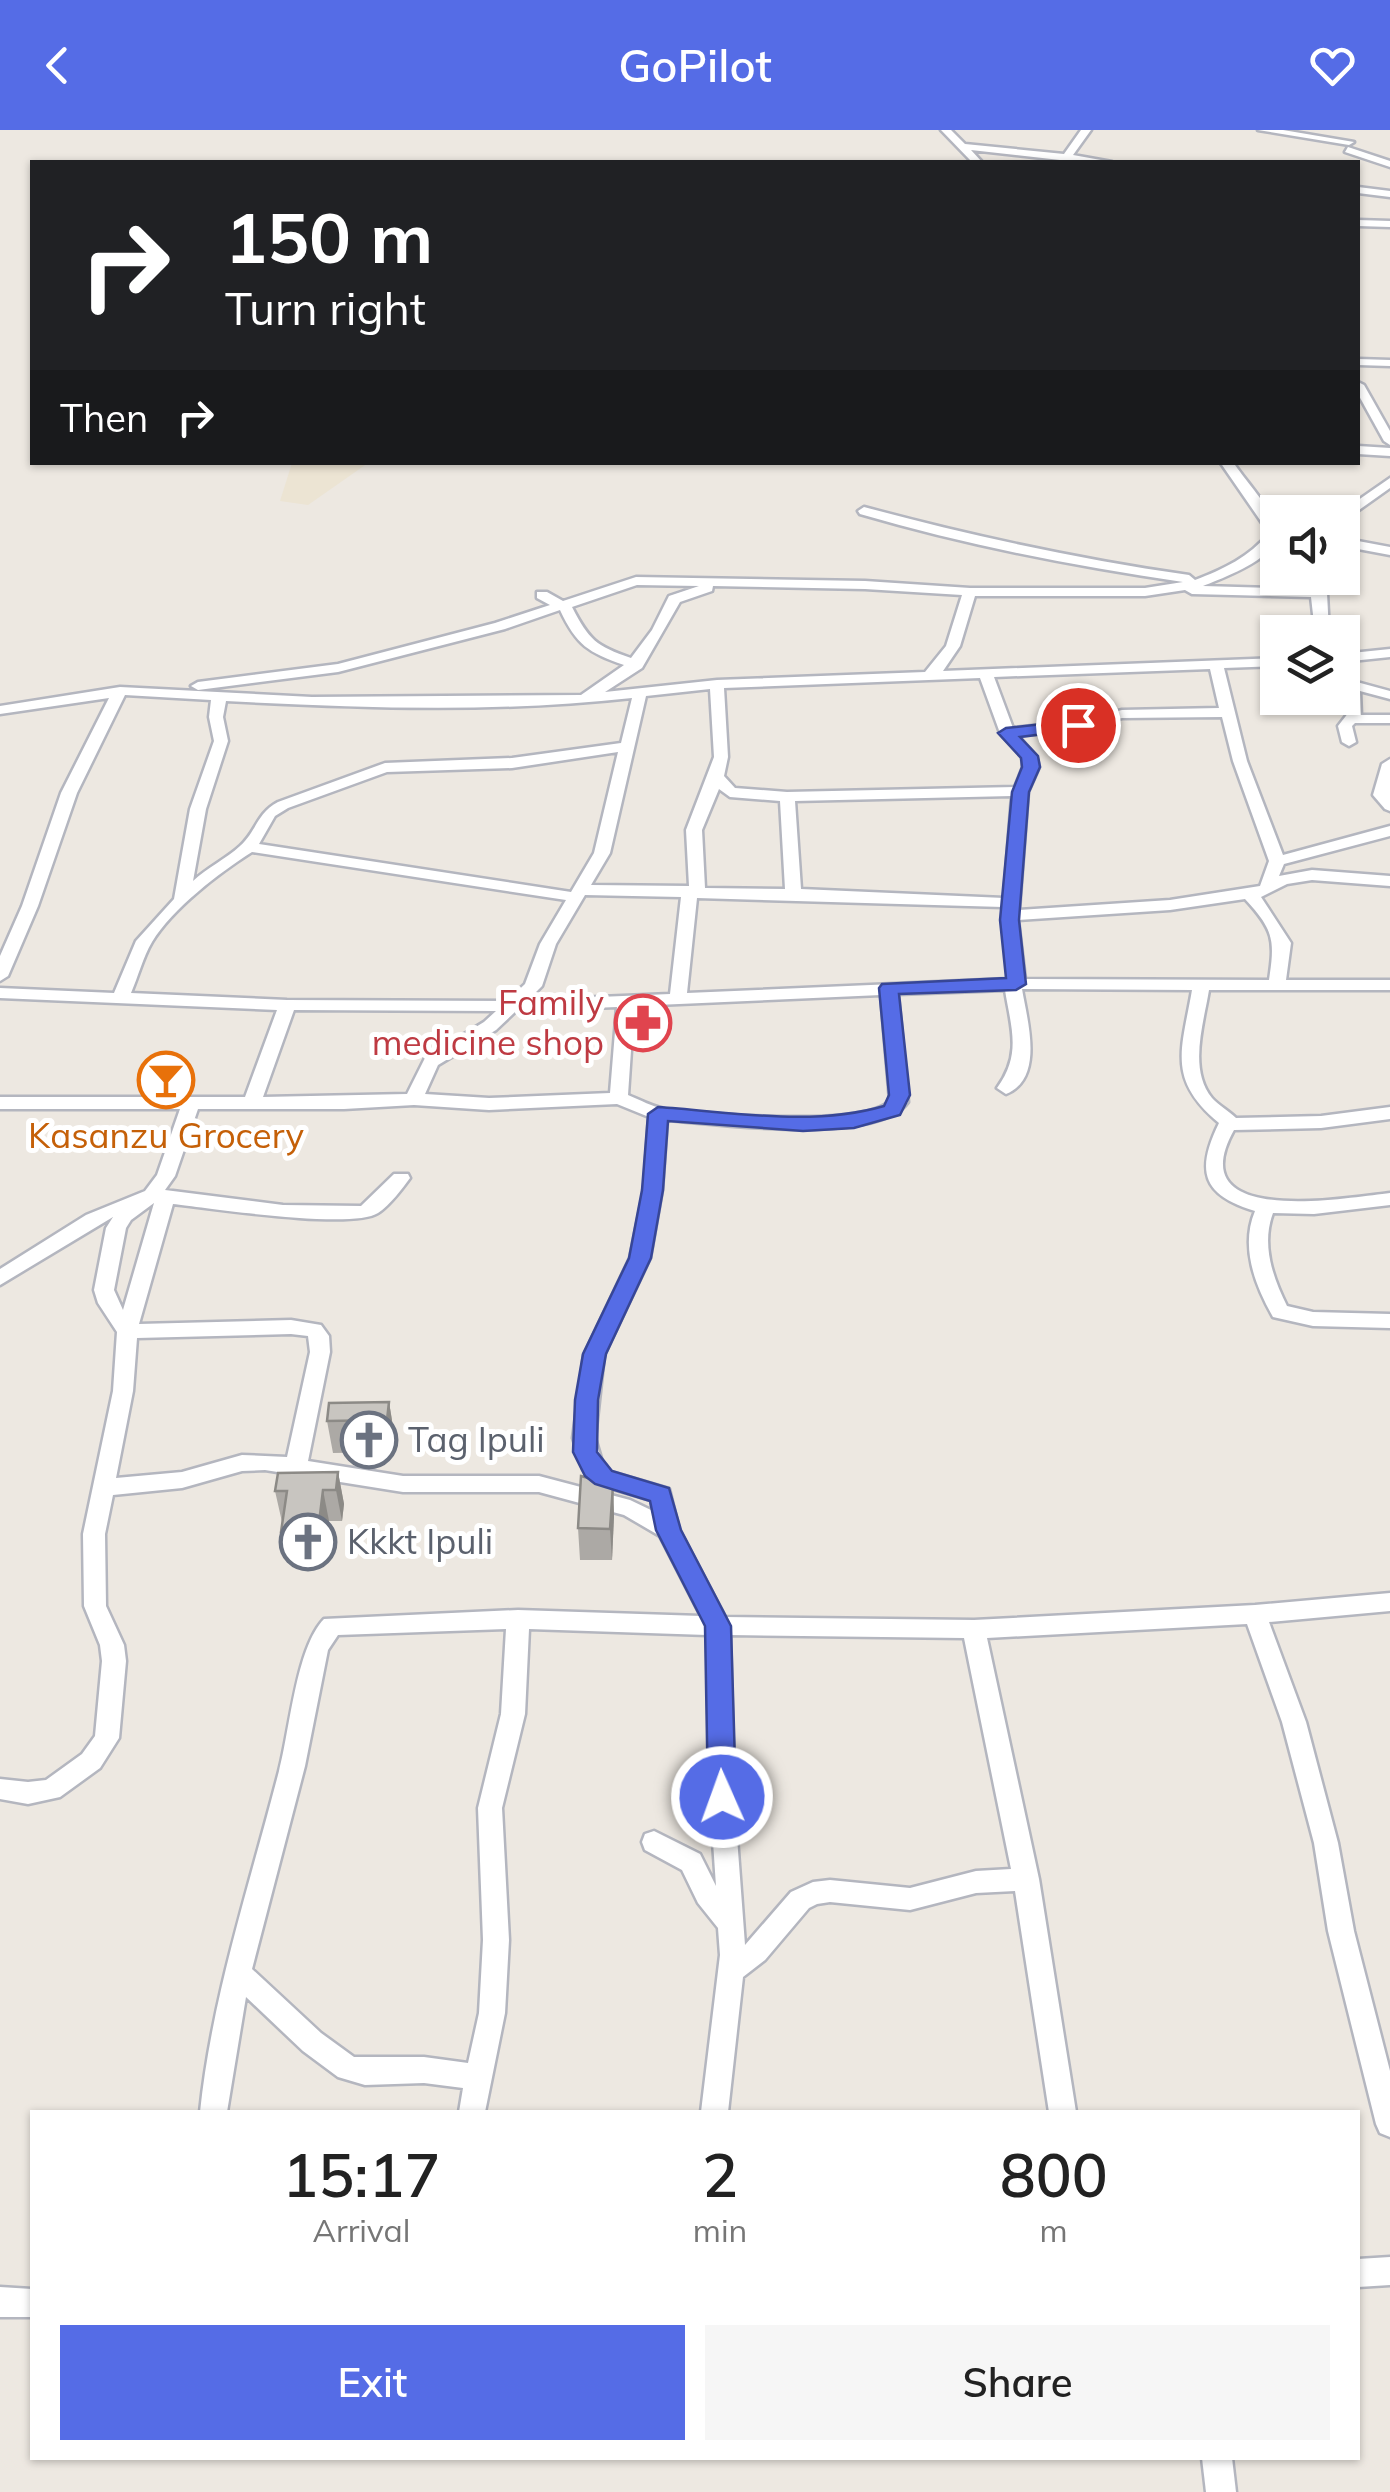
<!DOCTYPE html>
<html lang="en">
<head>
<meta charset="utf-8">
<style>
  body { margin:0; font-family:Mulish,sans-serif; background:#f6f6f6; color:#222; height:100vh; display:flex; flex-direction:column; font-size:38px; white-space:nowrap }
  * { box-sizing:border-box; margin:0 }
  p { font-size:32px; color:#767676 }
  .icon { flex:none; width:55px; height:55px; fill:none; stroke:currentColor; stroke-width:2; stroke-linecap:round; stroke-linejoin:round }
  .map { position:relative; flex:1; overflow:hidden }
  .side { position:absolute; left:30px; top:1980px; width:1330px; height:350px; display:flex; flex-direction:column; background:#fff; border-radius:0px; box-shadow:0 2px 8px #0004 }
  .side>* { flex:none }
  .top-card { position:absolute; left:30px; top:30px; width:1330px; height:305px; border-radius:0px; box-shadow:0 2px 8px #0004; background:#202124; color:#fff; overflow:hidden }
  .buttons { position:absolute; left:1260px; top:365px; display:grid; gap:20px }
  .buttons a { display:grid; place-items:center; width:100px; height:100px; border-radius:0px; background:#fff; box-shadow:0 2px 8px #0004; font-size:50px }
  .pin { position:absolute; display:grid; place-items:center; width:85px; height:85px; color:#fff; margin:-42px; border:5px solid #fff; border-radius:50%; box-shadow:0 2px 10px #0007 }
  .me { position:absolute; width:110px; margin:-55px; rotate:358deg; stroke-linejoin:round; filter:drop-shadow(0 0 8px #0008) }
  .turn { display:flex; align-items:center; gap:35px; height:210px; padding:0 30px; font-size:45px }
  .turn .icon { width:130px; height:130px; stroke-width:2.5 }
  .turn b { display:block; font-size:70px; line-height:85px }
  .then { display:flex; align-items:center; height:95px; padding:0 30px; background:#0003; gap:20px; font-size:38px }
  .eta { display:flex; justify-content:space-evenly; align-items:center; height:170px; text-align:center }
  .eta b { font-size:60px; font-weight:600; line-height:70px }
  .cta { display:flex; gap:20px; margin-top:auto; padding:20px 30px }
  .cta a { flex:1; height:115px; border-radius:0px; background:#556ce6; color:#fff; font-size:40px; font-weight:600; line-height:115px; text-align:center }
  .cta a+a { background:#f6f6f6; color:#222 }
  header { display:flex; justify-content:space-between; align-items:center; height:130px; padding:0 30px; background:#556ce6; color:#fff; font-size:45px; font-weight:600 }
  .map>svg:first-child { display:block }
</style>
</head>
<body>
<header><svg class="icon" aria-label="back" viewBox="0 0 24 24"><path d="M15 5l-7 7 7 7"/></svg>GoPilot<svg class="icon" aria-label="heart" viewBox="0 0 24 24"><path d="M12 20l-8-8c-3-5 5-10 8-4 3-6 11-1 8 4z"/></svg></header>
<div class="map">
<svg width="1390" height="2362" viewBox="0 0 1390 2362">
  <rect width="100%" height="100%" fill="#ede8e1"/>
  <!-- education -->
  <polygon fill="#ece4d3" points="292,333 292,332 368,333 308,375 280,371"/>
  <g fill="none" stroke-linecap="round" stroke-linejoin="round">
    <!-- minor casing -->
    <g stroke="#b4b6bf" stroke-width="5">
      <g id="minor">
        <polygon points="941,0 951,0 965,14 1064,24 1081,0 1091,0 1073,25 1112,32 1059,32 1060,30 971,20 982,32 972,32"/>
        <polygon points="1258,0 1283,0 1354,12 1349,15"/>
        <polygon points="1348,17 1390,31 1390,37 1345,22"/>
        <polygon points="1358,57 1390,61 1390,67 1358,63"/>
        <polygon points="1358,90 1390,91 1390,97 1358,96"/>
        <polygon points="1358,229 1390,230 1390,236 1358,235"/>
        <polygon points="1358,252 1364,255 1390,301 1390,315 1384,311 1358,264"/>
        <polygon points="1358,316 1390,318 1390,326 1358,324"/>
        <path d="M 1220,332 L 1233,332 C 1242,346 1274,383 1278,397 C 1286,425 1223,448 1203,456 L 1310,459 L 1310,448 L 1322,448 L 1327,463 L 1329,502 L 1315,502 L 1311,467 L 1192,464 L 1185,460 L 1145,466 L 975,466 L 960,516 L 943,541 L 1278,528 L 1278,536 L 1224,538 L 1247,631 L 1283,725 L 1390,696 L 1390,706 L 1284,734 L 1279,746 L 1312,740 L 1390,746 L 1390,756 L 1312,750 L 1287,754 L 1261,767 L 1291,813 L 1286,850 L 1390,850 L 1390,860 L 1209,860 C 1204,892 1188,939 1212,968 C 1218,975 1229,981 1236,988 L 1321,986 L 1390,977 L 1390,989 L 1321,998 L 1234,1000 C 1179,1098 1345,1068 1390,1063 L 1390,1075 L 1314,1084 L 1273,1083 C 1261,1115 1273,1148 1287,1176 L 1313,1182 L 1390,1184 L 1390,1198 L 1313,1196 L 1273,1187 C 1255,1155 1240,1117 1255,1081 C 1201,1065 1196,1040 1219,993 C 1166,949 1182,919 1192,860 L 1022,859 C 1027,890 1045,948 1006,964 L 997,958 C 1022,924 1011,898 1005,860 L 898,864 L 908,972 C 876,1016 719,994 667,990 L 662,1060 L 650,1128 L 604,1225 L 595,1308 L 603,1335 L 611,1342 L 669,1359 L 679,1400 L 725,1487 L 974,1490 L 1255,1475 L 1390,1463 L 1390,1481 L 1269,1492 L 1306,1592 L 1338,1713 L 1354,1801 L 1390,1941 L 1390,2007 L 1380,2003 L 1376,1994 L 1328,1801 L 1314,1713 L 1282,1592 L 1247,1494 L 987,1508 L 1039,1749 L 1076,1982 L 1049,1982 L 1015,1761 L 976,1763 L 910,1780 L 830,1772 L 817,1774 L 809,1778 L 765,1830 L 743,1847 L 728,1982 L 701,1982 L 720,1825 L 718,1798 L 698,1773 L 682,1740 L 645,1720 L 642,1712 L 645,1704 L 654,1701 L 700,1724 L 716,1756 L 710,1667 L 707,1505 L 529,1499 L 525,1584 L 502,1678 L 509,1810 L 505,1883 L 485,1982 L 459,1982 L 463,1958 L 424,1953 L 365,1955 L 338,1947 L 303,1921 L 246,1867 L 227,1982 L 200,1982 C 212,1866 250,1754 279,1641 C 290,1600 296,1518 324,1489 L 518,1480 L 701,1486 L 660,1406 L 624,1385 L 539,1362 L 403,1362 L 265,1340 L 242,1341 L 182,1358 L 113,1365 L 105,1404 L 106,1476 L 124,1515 L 126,1531 L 119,1608 L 100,1638 L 60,1667 L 28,1674 L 0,1669 L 0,1649 L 28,1652 L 46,1650 L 82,1624 L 95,1606 L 102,1531 L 100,1515 L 84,1476 L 83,1404 L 113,1261 L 117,1202 L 98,1173 L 94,1160 L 106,1098 L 113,1087 L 0,1155 L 0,1139 L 86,1085 L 145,1061 L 157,1045 L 180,979 L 0,979 L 0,967 L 245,967 L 277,880 L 0,868 L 0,858 L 114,863 L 136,811 L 174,769 L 190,679 L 214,611 L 209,587 L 211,570 L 125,565 L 77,663 L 38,776 L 8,846 L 0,851 L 0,826 L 22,776 L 61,663 L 109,568 L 0,584 L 0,576 L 120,557 L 312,567 L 581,565 L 624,535 C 588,522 577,516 560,480 L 505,499 L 338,542 L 198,560 L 191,556 L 198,552 L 338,534 L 495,493 L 550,475 L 537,468 L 537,462 L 547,462 L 563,471 L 636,447 L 865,451 L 970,458 L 1145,458 L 1183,452 C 1073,436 966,415 860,384 L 858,381 L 864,377 C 972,406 1078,429 1189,445 L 1195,450 C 1224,439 1249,427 1269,403 ZM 637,455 L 699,456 L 669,466 L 652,500 L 631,528 C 596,516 589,510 572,477 ZM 713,456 L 865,459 L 962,465 L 946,516 L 925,542 L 717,550 L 605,562 L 642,538 L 680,472 L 712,461 ZM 1210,539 L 1219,578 L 1122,580 L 1078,591 L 1013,598 L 994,547 ZM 980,548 L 1000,603 L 1022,627 L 1023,637 L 1015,657 L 787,662 L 735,658 L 724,646 L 728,627 L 724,558 ZM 710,559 L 714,627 L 686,700 L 689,756 L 591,755 L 610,723 L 646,566 ZM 632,568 L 621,613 L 512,628 L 385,633 L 278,672 C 256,684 257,701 240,716 C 226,729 208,737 193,751 L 206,679 L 228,611 L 223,587 L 226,571 C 360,578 498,583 632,568 ZM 1222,587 L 1233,631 L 1269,731 L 1260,756 L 1170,770 L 1019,780 L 1028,662 L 1039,637 L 1036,626 L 1018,606 L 1078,599 L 1122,588 ZM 618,622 L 594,723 L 571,762 L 259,714 L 275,686 L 288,678 L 387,642 L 512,638 ZM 719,659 L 730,667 L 780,671 L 785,759 L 705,758 L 702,700 ZM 1012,666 L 1004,768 L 801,759 L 795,671 ZM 252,722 L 566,770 L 540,814 L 525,854 L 507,871 L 287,870 L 131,863 C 138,847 143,827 152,812 C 173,778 219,743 252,722 ZM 585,765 L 681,767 L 670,864 L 528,870 L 542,856 L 556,814 ZM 697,768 L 1003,777 L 1008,849 L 687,863 ZM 1245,769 C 1274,800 1275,810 1269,850 L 1025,849 L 1018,790 L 1170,780 ZM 881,865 L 890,971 C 861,998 707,984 665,979 C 653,977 640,970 628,965 L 634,876 ZM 617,877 L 610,963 L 489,968 L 425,964 L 438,935 L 496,900 L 516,881 ZM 294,880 L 496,881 L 484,892 L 425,928 L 407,964 L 263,967 ZM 617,974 L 649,987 L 644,1060 L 630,1128 L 584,1225 L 573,1308 L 583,1339 L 596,1354 L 651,1370 L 653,1381 L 630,1370 L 539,1346 L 403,1346 L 308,1331 L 330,1222 L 329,1206 L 321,1195 L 291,1190 L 139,1194 L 173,1074 C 209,1078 352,1100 378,1083 C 390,1075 402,1059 410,1048 L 408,1044 L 394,1044 L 361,1076 L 283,1075 L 165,1060 L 175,1046 L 198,979 L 344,979 L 414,975 L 489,980 ZM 154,1073 L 123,1180 L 114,1160 L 126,1098 L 131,1090 ZM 291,1204 L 308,1206 L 310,1222 L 287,1327 L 242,1325 L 182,1342 L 116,1348 L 133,1261 L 137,1208 ZM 506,1499 L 501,1584 L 478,1678 L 483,1810 L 479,1883 L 468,1933 L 424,1927 L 354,1927 L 321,1903 L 252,1839 L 305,1636 L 328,1520 L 338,1505 ZM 730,1505 L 964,1508 L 1011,1739 L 976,1741 L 910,1758 L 830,1750 L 813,1752 L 791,1762 L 745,1815 L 734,1667 Z"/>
        <polygon points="1390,348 1390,358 1342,392 1341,382"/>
        <polygon points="1342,408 1390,417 1390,425 1342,416"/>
        <polygon points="1390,519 1390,527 1342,532 1342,524"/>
        <polygon points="1342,548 1390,561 1390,569 1360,561 1361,585 1390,585 1390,593 1355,593 1352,596 1356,612 1349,616 1342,612 1338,596 1349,582"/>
        <polygon points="1390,629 1390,681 1385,679 1373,665 1382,634"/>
        <polygon points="1390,2127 1390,2155 1358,2157 1358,2129"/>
        <polygon points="0,2157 32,2159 32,2187 0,2187"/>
        <polygon points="1202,2328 1232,2328 1236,2362 1206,2362"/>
      </g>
    </g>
    <!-- minor -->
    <use href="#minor" fill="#fff" fill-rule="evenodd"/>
  </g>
  <!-- wall -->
  <g fill="#aca9a5">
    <polygon points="389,1272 394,1303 392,1322 333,1323 327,1291"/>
    <polygon points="338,1342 344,1374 342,1391 329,1391 324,1433 287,1433 281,1402 282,1392 275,1361"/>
    <polygon points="613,1355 614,1386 612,1430 580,1430 578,1398"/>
  </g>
  <!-- shaded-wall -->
  <g fill="#8c8a86">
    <polygon points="389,1272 394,1303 392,1322 387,1290"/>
    <polygon points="338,1342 344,1374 342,1391 336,1360"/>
    <polygon points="613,1355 614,1386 612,1430 610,1399"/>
    <polygon points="323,1360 329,1391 324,1433 318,1401"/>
  </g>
  <!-- building -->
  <g fill="#c8c5c0" stroke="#8c8a86" stroke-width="2.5">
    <polygon points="389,1272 387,1290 327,1291 329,1273"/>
    <polygon points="338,1342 336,1360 323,1360 318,1401 281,1402 287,1361 275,1361 278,1343"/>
    <polygon points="581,1346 613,1355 610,1399 578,1398"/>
  </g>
  <!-- route -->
  <path fill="#556ce6" stroke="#374696" stroke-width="2.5" d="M 1078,590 L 1086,595 L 1084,599 L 1020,607 L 1038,626 L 1040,637 L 1029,662 L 1019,790 L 1026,854 L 1016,860 L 899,864 L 910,965 L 900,985 L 854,998 L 803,1001 L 668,991 L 663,1060 L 651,1128 L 606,1224 L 598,1270 L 597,1322 L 612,1341 L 669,1358 L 681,1400 L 731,1496 L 736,1667 L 732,1675 L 722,1679 L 712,1675 L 708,1667 L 705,1496 L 656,1400 L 650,1371 L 595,1354 L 585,1346 L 573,1322 L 575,1270 L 583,1224 L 629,1128 L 642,1060 L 648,984 L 658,977 C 733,982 812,997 884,976 L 889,965 L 879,858 L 882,854 L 1006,848 L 1000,790 L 1012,662 L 1022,637 L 1021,628 L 998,603 L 1006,598 Z"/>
  <!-- icons -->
  <defs>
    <g id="pharmacy-ring" transform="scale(2.875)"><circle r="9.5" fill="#fff" stroke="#e0444e" stroke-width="1.5"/><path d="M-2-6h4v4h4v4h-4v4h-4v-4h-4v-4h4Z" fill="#e0444e"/></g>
    <g id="bar-ring" transform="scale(2.875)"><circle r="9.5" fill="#fff" stroke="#e8710a" stroke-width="1.5"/><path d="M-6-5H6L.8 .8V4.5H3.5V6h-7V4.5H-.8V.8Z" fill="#e8710a"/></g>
    <g id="church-ring" transform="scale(2.875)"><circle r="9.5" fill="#fff" stroke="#6b7280" stroke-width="1.5"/><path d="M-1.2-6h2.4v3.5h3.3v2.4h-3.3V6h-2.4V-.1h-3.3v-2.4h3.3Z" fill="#6b7280"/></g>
  </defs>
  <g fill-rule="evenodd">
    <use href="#pharmacy-ring" x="643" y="893"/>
    <use href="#bar-ring" x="166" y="950"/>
    <use href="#church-ring" x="369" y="1310"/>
    <use href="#church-ring" x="308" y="1412"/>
  </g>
  <g text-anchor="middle" stroke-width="10" stroke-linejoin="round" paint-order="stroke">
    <!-- health labels -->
    <g font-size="35" fill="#be3a42" stroke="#fff" text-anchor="end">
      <text x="604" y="885">Family<tspan x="604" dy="40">medicine shop</tspan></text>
    </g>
    <!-- food labels -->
    <g font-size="35" fill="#c56008" stroke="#fff">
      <text x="166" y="1018">Kasanzu Grocery</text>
    </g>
    <!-- worship labels -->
    <g font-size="35" fill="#5b616d" stroke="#fff" text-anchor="start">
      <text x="408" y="1322">Tag Ipuli</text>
      <text x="347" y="1424">Kkkt Ipuli</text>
    </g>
  </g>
</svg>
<div class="buttons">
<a><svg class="icon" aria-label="sound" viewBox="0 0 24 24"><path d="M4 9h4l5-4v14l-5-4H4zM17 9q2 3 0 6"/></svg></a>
<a><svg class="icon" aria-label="layers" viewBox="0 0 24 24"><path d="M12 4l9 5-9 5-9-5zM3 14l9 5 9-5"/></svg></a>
</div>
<div class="pin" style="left:1078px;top:595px;background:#d93025"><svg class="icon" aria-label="arrive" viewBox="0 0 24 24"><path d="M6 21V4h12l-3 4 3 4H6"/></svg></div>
<svg class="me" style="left:722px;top:1667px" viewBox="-20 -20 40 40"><circle r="17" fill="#556ce6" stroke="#fff" stroke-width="3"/><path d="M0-11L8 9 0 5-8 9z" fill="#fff"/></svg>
<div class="top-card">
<div class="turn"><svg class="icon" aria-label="right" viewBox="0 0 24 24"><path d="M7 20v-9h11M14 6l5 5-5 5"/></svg><div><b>150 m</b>Turn right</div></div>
<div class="then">Then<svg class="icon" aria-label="right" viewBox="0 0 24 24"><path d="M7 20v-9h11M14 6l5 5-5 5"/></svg></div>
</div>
<section class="side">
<div class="eta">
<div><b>15:17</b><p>Arrival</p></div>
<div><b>2</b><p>min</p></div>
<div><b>800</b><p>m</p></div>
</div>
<div class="cta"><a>Exit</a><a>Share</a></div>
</section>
</div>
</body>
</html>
